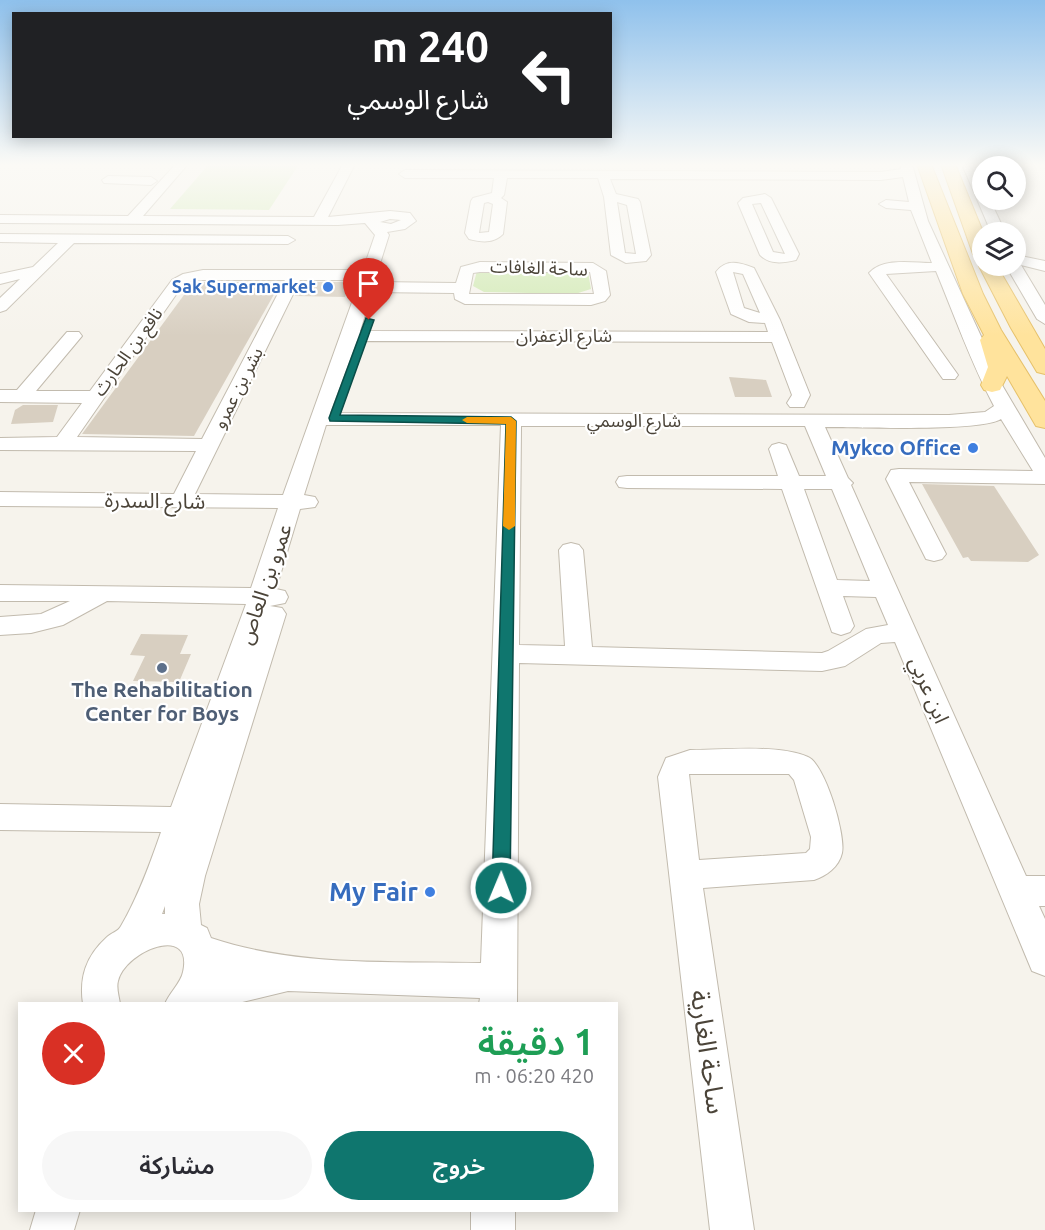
<!DOCTYPE html>
<html lang="ar">
<head>
<meta charset="utf-8">
<style>
  body { margin:0; font-family:Ubuntu,"Noto Sans Arabic",sans-serif; background:#f7f7f7; color:#2b2b33; direction:rtl; height:100vh; display:flex; flex-direction:column; font-size:22px; white-space:nowrap }
  * { box-sizing:border-box; margin:0 }
  p { font-size:20px; color:#7c7c81 }
  .icon { flex:none; width:33px; height:33px; fill:none; stroke:currentColor; stroke-width:2; stroke-linecap:round; stroke-linejoin:round }
  .map { position:relative; flex:1; overflow:hidden; direction:ltr }
  .panel { position:absolute; left:18px; top:1002px; width:600px; height:210px; display:flex; flex-direction:column; background:#fff; border-radius:0px; box-shadow:0 3px 15px #0003; direction:rtl }
  .panel>* { flex:none }
  .guide { position:absolute; left:12px; top:12px; width:600px; height:126px; border-radius:0px; box-shadow:0 3px 15px #0003; direction:rtl; background:#202124; color:#fff; overflow:hidden }
  .buttons { position:absolute; left:972px; top:156px; display:grid; gap:12px }
  .buttons a { display:grid; place-items:center; width:54px; height:54px; border-radius:50%; background:#fff; box-shadow:0 3px 15px #0003; font-size:30px }
  .pin { position:absolute; display:grid; place-items:center; width:51px; height:51px; color:#fff; margin:-62px -26px; border-radius:50% 50% 50% 0; rotate:-45deg; box-shadow:0 0 6px #0007 }
  .pin .icon { rotate:45deg }
  .me { position:absolute; width:66px; margin:-33px; rotate:1deg; stroke-linejoin:round; filter:drop-shadow(0 0 4px #0008) }
  .turn { display:flex; align-items:center; gap:21px; height:126px; padding:0 24px; font-size:27px }
  .turn .icon { width:78px; height:78px; stroke-width:2.5 }
  .turn b { display:block; font-size:42px; line-height:51px }
  .round { display:grid; place-items:center; flex:none; width:63px; height:63px; border-radius:32px; background:#f7f7f7 }
  .overview { display:flex; align-items:center; justify-content:space-between; height:102px; padding:0 24px }
  h1 { font-size:36px; font-weight:600; line-height:45px; color:#1e9e55 }
  .cta { display:flex; gap:12px; margin-top:auto; padding:12px 24px }
  .cta a { flex:1; height:69px; border-radius:36px; background:#0f766e; color:#fff; font-size:24px; font-weight:600; line-height:69px; text-align:center }
  .cta a+a { background:#f7f7f7; color:#2b2b33 }
  .map>svg:first-child { display:block }
</style>
</head>
<body>
<div class="map">
<svg width="1045" height="1230" viewBox="0 0 1045 1230">
  <rect width="100%" height="100%" fill="#f6f3ec"/>
  <!-- green -->
  <g fill="#d2eab5">
    <polygon points="209,164 299,164 269,210 170,209"/>
    <polygon points="477,271 585,271 588,272 591,289 575,294 484,292 473,286"/>
  </g>
  <!-- building -->
  <g fill="#d8cfc1">
    <polygon points="203,282 281,282 194,436 82,434 192,284"/>
    <polygon points="301,282 352,282 345,297 295,296"/>
    <polygon points="729,377 766,380 772,397 735,397"/>
    <polygon points="23,405 58,405 53,422 11,424 15,410"/>
    <polygon points="922,484 994,486 1039,555 1028,562 971,561 968,557 963,558"/>
    <polygon points="141,634 188,635 180,654 191,654 179,682 133,681 145,656 130,655"/>
  </g>
  <g fill="none" stroke-linecap="round" stroke-linejoin="round">
    <!-- minor casing -->
    <g stroke="#c2bbae" stroke-width="2">
      <g id="minor">
        <path d="M 176,164 L 188,164 L 143,216 L 314,217 L 343,164 L 355,164 L 328,217 L 390,211 L 410,213 L 416,221 L 405,229 L 387,232 L 389,235 L 378,270 L 387,272 L 390,275 L 387,278 L 376,280 L 375,282 L 456,283 L 461,267 L 480,262 L 593,263 L 606,271 L 610,295 L 605,301 L 591,305 L 465,304 L 455,299 L 454,293 L 372,292 L 360,331 L 768,332 L 765,323 L 749,322 L 731,314 L 716,272 C 727,258 740,263 754,268 L 780,320 L 810,395 L 804,407 L 790,407 L 787,403 L 792,395 L 772,342 L 357,341 L 330,413 L 949,415 L 985,412 L 994,406 C 971,363 955,317 936,271 L 886,274 L 958,375 L 955,379 L 943,379 L 869,273 C 883,257 914,263 932,263 L 911,210 L 886,208 L 879,204 L 886,200 L 909,202 L 903,177 L 881,180 L 610,179 L 616,194 L 638,199 L 640,202 L 651,255 L 646,261 L 626,263 L 611,255 L 604,197 L 598,178 L 507,178 L 504,195 L 501,198 L 507,202 L 503,234 C 493,244 481,242 469,239 L 465,233 L 471,201 L 473,198 L 492,193 L 494,178 L 405,178 L 399,174 L 405,170 L 881,172 L 901,169 L 900,164 L 912,164 L 928,221 L 985,345 L 992,368 L 1045,458 L 1045,484 L 909,482 L 946,554 L 942,559 L 934,561 L 926,559 L 886,479 L 891,470 L 899,469 L 1033,471 L 1001,419 C 982,432 856,427 825,427 L 848,478 L 853,483 L 851,485 L 1026,876 L 1045,876 L 1045,906 L 1039,906 L 1045,919 L 1045,976 L 1032,971 L 1027,959 L 895,642 L 881,643 L 845,666 L 822,671 L 519,663 L 517,1004 L 479,1004 L 480,998 L 288,991 L 234,1004 L 165,1004 C 169,993 181,983 183,972 C 194,923 125,951 118,981 C 116,988 119,996 120,1004 L 83,1004 C 79,977 86,956 107,937 C 111,933 118,932 121,926 C 138,897 150,864 161,832 L 0,830 L 0,804 L 171,807 L 246,604 L 107,601 L 63,625 L 31,633 L 0,635 L 0,617 L 41,614 L 70,601 L 0,601 L 0,585 L 251,588 L 278,508 L 0,506 L 0,492 L 174,494 L 196,451 L 0,450 L 0,438 L 57,437 L 82,403 L 0,402 L 0,390 L 17,390 L 67,332 L 79,332 L 82,336 L 36,391 L 90,391 L 172,280 L 183,274 L 203,270 L 363,270 L 375,235 L 365,223 L 338,225 L 0,223 L 0,215 L 128,216 ZM 488,202 L 493,204 L 489,232 L 479,233 L 484,203 ZM 617,202 L 627,205 L 636,254 L 625,253 ZM 390,219 L 401,220 L 391,224 L 380,222 ZM 480,272 L 590,272 L 594,294 L 469,294 L 473,273 ZM 733,272 L 743,274 L 760,313 L 744,308 ZM 203,280 L 285,280 L 202,439 L 77,437 L 182,286 L 192,281 ZM 300,280 L 360,280 L 283,495 L 195,494 ZM 326,425 L 501,425 L 481,963 C 391,961 297,967 211,938 L 207,928 L 201,925 L 199,904 L 205,876 L 286,614 L 282,608 L 270,606 L 285,603 L 288,597 L 285,591 L 276,589 L 300,509 L 315,507 L 318,502 L 315,497 L 304,495 ZM 521,426 L 805,426 L 826,476 L 799,476 L 786,445 L 779,443 L 772,445 L 769,449 L 778,476 L 627,476 L 619,477 L 616,482 L 619,487 L 627,488 L 782,489 L 832,632 L 841,635 L 850,632 L 854,626 L 843,596 L 876,597 L 888,625 L 866,629 L 828,651 L 822,653 L 592,647 L 583,550 L 579,545 L 571,543 L 563,545 L 559,550 L 565,646 L 519,645 ZM 804,489 L 832,489 L 870,581 L 837,580 ZM 165,906 L 165,914 L 162,914 Z"/>
        <polygon points="962,164 974,164 982,184 982,200 990,200 1005,232 991,232"/>
        <polygon points="108,176 151,177 157,181 151,185 104,183 102,180"/>
        <path d="M 765,194 L 771,198 L 799,254 L 796,260 C 783,263 770,265 760,255 L 738,203 L 743,198 ZM 761,203 L 785,254 L 773,252 L 752,204 Z"/>
        <polygon points="0,234 288,236 295,240 288,244 74,243 6,310 0,312 0,298 20,279 0,284 0,274 33,267 58,243 0,242"/>
        <polygon points="1016,255 1045,261 1045,271 1021,265 1045,305 1045,324 1037,319 1006,266 1016,266"/>
        <path d="M 690,750 C 723,750 779,744 808,757 C 825,764 846,835 842,853 C 839,867 826,876 814,880 L 703,888 L 754,1230 L 710,1230 L 658,777 L 666,758 ZM 689,774 L 789,774 L 794,780 L 811,837 L 810,849 L 806,853 L 699,860 Z"/>
        <polygon points="36,1210 80,1210 74,1230 30,1230"/>
        <rect x="471" y="1210" width="44" height="20"/>
      </g>
    </g>
    <!-- major casing -->
    <g stroke="#e6c16a" stroke-width="2">
      <g id="major">
        <polygon points="917,164 931,164 983,294 1001,330 1045,401 1045,428 1036,426 1007,376 1000,390 992,392 984,390 981,385 988,367 980,340 984,335 963,294"/>
        <polygon points="941,164 955,164 983,232 982,259 976,258 973,254"/>
        <polygon points="981,262 982,266 997,266 1045,349 1045,374 1037,372 1011,328 979,266"/>
      </g>
    </g>
    <!-- minor -->
    <use href="#minor" fill="#fff" fill-rule="evenodd"/>
    <!-- major -->
    <use href="#major" fill="#ffe39c" fill-rule="evenodd"/>
  </g>
  <!-- sky -->
  <linearGradient id="sky" x2="0" y2="1"><stop stop-color="#8fc1ec"/><stop offset="0.49" stop-color="#fbfaf6"/><stop offset="1" stop-color="#fbfaf6" stop-opacity="0"/></linearGradient>
  <rect width="1045" height="336" fill="url(#sky)"/>
  <!-- route -->
  <polygon fill="#0f766e" stroke="#0a4d48" stroke-width="1.5" points="366,318 374,320 340,415 511,417 516,421 510,888 507,894 501,896 494,894 492,888 506,424 330,421 329,418"/>
  <!-- slow -->
  <polygon fill="#f59e0b" points="511,417 516,421 515,526 509,530 503,526 506,424 467,423 462,420 467,417"/>
  <!-- markers -->
  <g fill="#3f7fe0" stroke="#fff" stroke-width="2">
    <circle cx="328" cy="287" r="6"/>
    <circle cx="973" cy="448" r="6"/>
    <circle cx="430" cy="892" r="6"/>
  </g>
  <circle fill="#5c6f8a" stroke="#fff" stroke-width="2" cx="162" cy="668" r="6"/>
  <g text-anchor="middle" stroke-width="4.5" stroke-linejoin="round" paint-order="stroke">
    <!-- far-street labels -->
    <g font-size="18" fill="#4b4439" stroke="#fff">
      <text transform="translate(539 268) rotate(2)" y="6">ساحة الغافات</text>
      <text x="564" y="342">شارع الزعفران</text>
      <text transform="translate(128 352) rotate(-54)" y="6">نافع بن الحارث</text>
      <text transform="translate(238 388) rotate(-63)" y="6">بشر بن عمرو</text>
      <text x="634" y="427">شارع الوسمي</text>
    </g>
    <!-- far-shop labels -->
    <g font-size="18" font-weight="bold" fill="#366cbe" stroke="#fff" text-anchor="end">
      <text x="316" y="293">Sak Supermarket</text>
    </g>
    <!-- shop labels -->
    <g font-size="21" font-weight="bold" fill="#366cbe" stroke="#fff" text-anchor="end">
      <text x="961" y="455">Mykco Office</text>
    </g>
    <!-- street labels -->
    <g font-size="21" fill="#4b4439" stroke="#fff">
      <text transform="translate(155 501) rotate(1)" y="7">شارع السدرة</text>
      <text transform="translate(265 584) rotate(-71)" y="7">عمرو بن العاص</text>
      <text transform="translate(929 690) rotate(67)" y="7">ابن عربي</text>
    </g>
    <!-- service labels -->
    <g font-size="21" font-weight="bold" fill="#4e5e75" stroke="#fff">
      <text x="162" y="697">The Rehabilitation<tspan x="162" dy="24">Center for Boys</tspan></text>
    </g>
    <!-- near-shop labels -->
    <g font-size="26" font-weight="bold" fill="#366cbe" stroke="#fff" text-anchor="end">
      <text x="418" y="901">My Fair</text>
    </g>
    <!-- near-street labels -->
    <g font-size="26" fill="#4b4439" stroke="#fff">
      <text transform="translate(708 1052) rotate(82)" y="9">ساحة الغارية</text>
    </g>
  </g>
</svg>
<div class="buttons">
<a><svg class="icon" aria-label="search" viewBox="0 0 24 24"><circle cx="10" cy="10" r="6"/><path d="M15 15l6 6"/></svg></a>
<a><svg class="icon" aria-label="layers" viewBox="0 0 24 24"><path d="M12 4l9 5-9 5-9-5zM3 14l9 5 9-5"/></svg></a>
</div>
<div class="pin" style="left:369px;top:320px;background:#d93025"><svg class="icon" aria-label="arrive" viewBox="0 0 24 24"><path d="M6 21V4h12l-3 4 3 4H6"/></svg></div>
<svg class="me" style="left:501px;top:888px" viewBox="-20 -20 40 40"><circle r="17" fill="#0f766e" stroke="#fff" stroke-width="3"/><path d="M0-11L8 9 0 5-8 9z" fill="#fff"/></svg>
<div class="guide">
<div class="turn"><svg class="icon" aria-label="left" viewBox="0 0 24 24"><path d="M17 20v-9H6M10 6l-5 5 5 5"/></svg><div><b>240 m</b>شارع الوسمي</div></div>
</div>
<section class="panel">
<div class="overview"><div><h1>1 دقيقة</h1><p>420 m · 06:20</p></div><a class="round" style="background:#d93025;color:#fff"><svg class="icon" aria-label="close" viewBox="0 0 24 24"><path d="M6 6l12 12M18 6L6 18"/></svg></a></div>
<div class="cta"><a>خروج</a><a>مشاركة</a></div>
</section>
</div>
</body>
</html>
